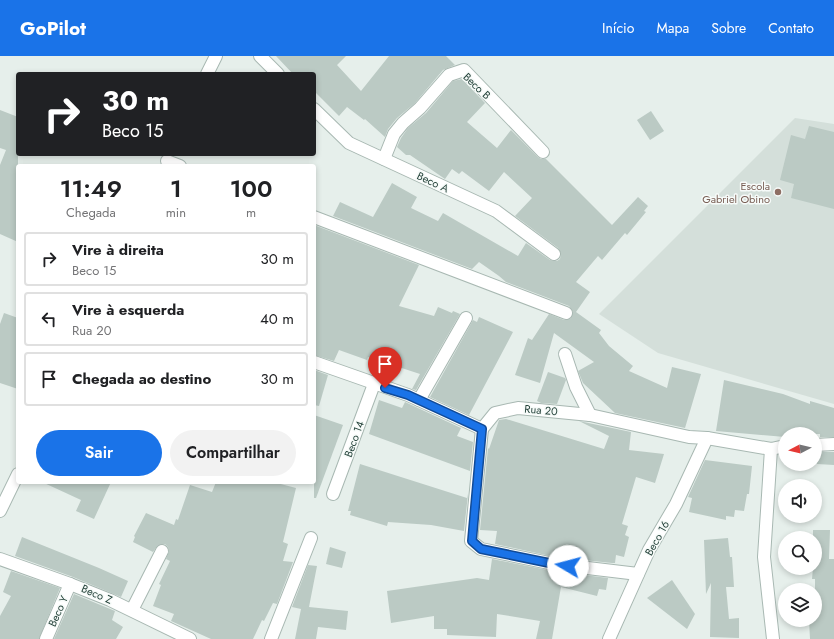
<!DOCTYPE html>
<html lang="pt">
<head>
<meta charset="utf-8">
<style>
  body { margin:0; font-family:Jost,sans-serif; background:#f2f2f2; color:#202124; height:100vh; display:flex; flex-direction:column; font-size:15px; white-space:nowrap }
  * { box-sizing:border-box; margin:0 }
  p { font-size:13px; color:#757577 }
  .icon { flex:none; width:22px; height:22px; fill:none; stroke:currentColor; stroke-width:2; stroke-linecap:round; stroke-linejoin:round }
  .map { position:relative; flex:1; overflow:hidden }
  .drawer { position:absolute; left:16px; top:108px; width:300px; height:320px; display:flex; flex-direction:column; background:#fff; border-radius:4px; box-shadow:0 2px 6px #0003 }
  .drawer>* { flex:none }
  .guide { position:absolute; left:16px; top:16px; width:300px; height:84px; border-radius:4px; box-shadow:0 2px 6px #0003; background:#202124; color:#fff; overflow:hidden }
  .needle { width:26px; rotate:263deg }
  .fabs { position:absolute; left:778px; top:371px; display:grid; gap:8px }
  .fabs a { display:grid; place-items:center; width:44px; height:44px; border-radius:50%; background:#fff; box-shadow:0 2px 6px #0003; font-size:20px }
  .pin { position:absolute; display:grid; place-items:center; width:34px; height:34px; color:#fff; margin:-41px -17px; border-radius:50% 50% 50% 0; rotate:-45deg; box-shadow:0 0 4px #0007 }
  .pin .icon { rotate:45deg }
  .me { position:absolute; width:44px; margin:-22px; rotate:278deg; stroke-linejoin:round; filter:drop-shadow(0 0 3px #0008) }
  .turn { display:flex; align-items:center; gap:14px; height:84px; padding:0 20px; font-size:18px }
  .turn .icon { width:52px; height:52px; stroke-width:2.5 }
  .turn b { display:block; font-size:28px; line-height:34px }
  .eta { display:flex; justify-content:space-evenly; align-items:center; height:68px; text-align:center }
  .eta b { font-size:24px; font-weight:600; line-height:28px }
  .primary-button { display:flex; gap:8px; margin-top:auto; padding:8px 20px }
  .primary-button a { flex:1; height:46px; border-radius:24px; background:#1a73e8; color:#fff; font-size:16px; font-weight:600; line-height:46px; text-align:center }
  .primary-button a+a { background:#f2f2f2; color:#202124 }
  ul { padding:0; list-style:none }
  li { display:flex; align-items:center; gap:12px; height:54px; margin:0 8px 6px; padding:0 12px; border:2px solid #e0e0e0; border-radius:4px }
  li div { flex:1 }
  li b { display:block; font-size:15px }
  li em { font-style:normal }
  header { display:flex; align-items:center; gap:24px; box-sizing:border-box; height:56px; padding:0 20px; background:#1a73e8; color:#fff }
  header strong { font-size:19px }
  nav { display:flex; gap:22px; margin-inline-start:auto; font-size:14px }
  .map>svg:first-child { display:block }
</style>
</head>
<body>
<header>
<strong>GoPilot</strong>
<nav><a>Início</a><a>Mapa</a><a>Sobre</a><a>Contato</a></nav>
</header>
<div class="map">
<svg width="834" height="583" viewBox="0 0 834 583">
  <rect width="100%" height="100%" fill="#e6efeb"/>
  <!-- built -->
  <polygon fill="#d4dfda" points="795,62 834,68 834,348 658,297 599,258"/>
  <!-- building -->
  <g fill="#bbcac4">
    <polygon points="276,0 346,0 337,9 361,35 389,0 446,0 455,9 443,14 415,47 397,62 388,73 385,81 365,63 364,64 347,51 339,60 314,35 314,18 293,18"/>
    <polygon points="462,23 485,47 467,66 497,92 511,74 538,101 541,103 546,103 612,169 638,141 648,150 644,155 646,156 627,179 625,177 602,204 598,200 576,226 590,236 576,256 601,274 599,277 609,290 633,310 629,315 667,332 672,311 701,318 685,372 615,357 583,327 578,315 594,306 554,277 540,327 515,319 528,282 532,284 549,258 564,264 570,263 573,256 569,250 506,226 499,220 479,206 472,213 333,160 340,146 373,161 392,127 417,141 411,152 438,165 443,157 518,200 526,187 550,204 557,205 560,203 561,198 558,192 515,160 532,142 504,116 489,135 462,115 459,118 452,113 445,123 410,99 406,99 397,91 401,82 408,72 426,57 453,25"/>
    <polygon points="0,54 18,61 18,186 0,178 0,109 6,94 0,92"/>
    <polygon points="651,55 664,75 650,84 637,64"/>
    <polygon points="809,70 834,76 834,153 791,142 794,128 780,124 791,79 805,83"/>
    <polygon points="314,169 419,209 399,250 434,260 438,251 452,257 453,255 460,258 416,334 412,333 420,318 368,301 367,304 339,294 334,305 314,299"/>
    <polygon points="4,257 18,262 18,333 0,327 0,268"/>
    <polygon points="479,261 513,276 469,359 430,341 473,264 477,266"/>
    <polygon points="314,314 328,319 319,350 314,349"/>
    <polygon points="548,316 565,322 566,324 557,348 541,347 537,345"/>
    <polygon points="724,324 783,338 810,348 810,345 834,352 834,381 820,381 820,378 785,378 785,381 716,375"/>
    <polygon points="379,344 402,352 405,346 461,372 457,380 473,386 470,415 369,378"/>
    <polygon points="314,359 343,369 316,442 314,442"/>
    <polygon points="506,363 604,393 609,380 579,365 631,376 629,394 664,398 655,427 636,421 622,468 628,470 625,479 629,481 624,501 616,499 615,507 612,507 555,501 495,488 497,475 480,474 488,392 489,393 499,364"/>
    <polygon points="818,396 834,396 834,409 817,408"/>
    <polygon points="705,404 752,410 749,438 747,438 744,455 735,454 734,461 726,460 726,464 689,456 692,442 688,441"/>
    <polygon points="360,408 467,442 468,438 464,475 431,469 388,466 387,470 350,459 351,455 348,455"/>
    <polygon points="42,426 111,426 94,463 76,455 81,444"/>
    <polygon points="216,426 273,426 296,432 283,486 288,488 283,505 293,506 277,548 273,547 264,565 262,564 253,583 211,583 171,565 174,558 153,550 161,529 159,528 170,505 166,503 169,495 168,491 165,488 158,489 153,496 133,486 135,481 134,480 146,457 174,469 176,463 178,464 190,429 212,436"/>
    <polygon points="813,474 830,474 829,503 834,503 834,583 810,583 809,564 815,564 815,523 812,523 813,512 815,512 815,482 813,482"/>
    <polygon points="22,481 99,512 128,525 121,541 73,521 15,500"/>
    <polygon points="728,482 730,501 732,501 734,531 726,531 729,563 739,562 739,582 710,581 711,527 706,538 704,484"/>
    <polygon points="330,491 346,496 342,512 326,508"/>
    <polygon points="492,503 553,515 608,522 606,534 599,533 597,540 561,531 552,583 536,583 540,565 497,558 496,581 447,579 447,573 434,573 434,560 391,567 387,535 477,522 489,524"/>
    <polygon points="308,509 317,510 309,551 348,555 346,574 318,571 316,583 295,583 301,553 292,551"/>
    <polygon points="11,515 60,532 39,583 0,583 0,560 11,540 3,536"/>
    <polygon points="672,524 695,558 687,573 647,542"/>
    <polygon points="74,538 115,555 112,564 123,571 116,583 54,583"/>
  </g>
  <g fill="none" stroke-linecap="round" stroke-linejoin="round">
    <!-- minor casing -->
    <g stroke="#a8b8b2" stroke-width="14">
      <g id="minor">
        <polyline points="260,0 278,18"/>
        <polyline points="207,18 216,0"/>
        <polyline points="314,53 349,87 496,155 554,198"/>
        <polyline points="384,103 394,78 403,67 420,52 449,19 464,14 543,96"/>
        <polyline points="167,105 180,110"/>
        <polyline points="314,161 566,257"/>
        <polyline points="565,298 576,331 590,359"/>
        <polyline points="314,306 408,339 482,373 495,357 518,352 590,359 689,381 707,382 771,393 785,390"/>
        <polyline points="419,344 466,262"/>
        <polyline points="482,373 471,485 481,493 554,508 638,518"/>
        <polyline points="815,389 834,388"/>
        <polyline points="771,393 764,501 773,583"/>
        <polyline points="333,438 374,328"/>
        <polyline points="0,455 18,418"/>
        <polyline points="0,503 70,528 110,544 190,583"/>
        <polyline points="132,554 162,495"/>
        <polyline points="46,583 70,528"/>
        <polyline points="271,583 311,482"/>
        <polyline points="609,583 649,494 676,448 707,382"/>
      </g>
    </g>
    <!-- minor -->
    <use href="#minor" stroke="#fff" stroke-width="12"/>
  </g>
  <g fill="none" stroke-linecap="round" stroke-linejoin="round">
    <!-- route casing -->
    <g stroke="#114b97" stroke-width="10">
      <polyline id="route" points="385,332 408,339 482,373 472,485 481,493 554,508 568,510"/>
    </g>
    <!-- route -->
    <use href="#route" stroke="#1a73e8" stroke-width="7"/>
  </g>
  <!-- markers -->
  <circle fill="#8d6e63" stroke="#f7fbf9" stroke-width="1.5" cx="778" cy="136" r="4"/>
  <g text-anchor="middle" stroke-width="3" stroke-linejoin="round" paint-order="stroke">
    <!-- street labels -->
    <g font-size="11" fill="#24423a" stroke="#f7fbf9">
      <text transform="translate(477 30) rotate(43)" y="4">Beco B</text>
      <text transform="translate(433 126) rotate(25)" y="4">Beco A</text>
      <text transform="translate(541 354) rotate(5)" y="4">Rua 20</text>
      <text transform="translate(354 383) rotate(-70)" y="4">Beco 14</text>
      <text transform="translate(657 482) rotate(-61)" y="4">Beco 16</text>
      <text transform="translate(97 538) rotate(23)" y="4">Beco Z</text>
      <text transform="translate(58 555) rotate(-66)" y="4">Beco Y</text>
    </g>
    <!-- education labels -->
    <g font-size="11" fill="#785e54" stroke="#f7fbf9" text-anchor="end">
      <text x="770" y="134">Escola<tspan x="770" dy="13">Gabriel Obino</tspan></text>
    </g>
  </g>
</svg>
<div class="fabs">
<a><svg class="needle" viewBox="-14 -14 28 28"><path d="M0-13l5 13h-10z" fill="#e53935"/><path d="M0 13l5-13h-10z" fill="#757577"/></svg></a>
<a><svg class="icon" aria-label="sound" viewBox="0 0 24 24"><path d="M4 9h4l5-4v14l-5-4H4zM17 9q2 3 0 6"/></svg></a>
<a><svg class="icon" aria-label="search" viewBox="0 0 24 24"><circle cx="10" cy="10" r="6"/><path d="M15 15l6 6"/></svg></a>
<a><svg class="icon" aria-label="layers" viewBox="0 0 24 24"><path d="M12 4l9 5-9 5-9-5zM3 14l9 5 9-5"/></svg></a>
</div>
<div class="pin" style="left:385px;top:332px;background:#d93025"><svg class="icon" aria-label="arrive" viewBox="0 0 24 24"><path d="M6 21V4h12l-3 4 3 4H6"/></svg></div>
<svg class="me" style="left:568px;top:510px" viewBox="-20 -20 40 40"><circle r="19" fill="#fff"/><path d="M0-13L10 11 0 6-10 11z" fill="#1a73e8"/></svg>
<div class="guide">
<div class="turn"><svg class="icon" aria-label="right" viewBox="0 0 24 24"><path d="M7 20v-9h11M14 6l5 5-5 5"/></svg><div><b>30 m</b>Beco 15</div></div>
</div>
<section class="drawer">
<div class="eta">
<div><b>11:49</b><p>Chegada</p></div>
<div><b>1</b><p>min</p></div>
<div><b>100</b><p>m</p></div>
</div>
<ul>
<li><svg class="icon" aria-label="right" viewBox="0 0 24 24"><path d="M7 20v-9h11M14 6l5 5-5 5"/></svg><div><b>Vire à direita</b><p>Beco 15</p></div><em>30 m</em></li>
<li><svg class="icon" aria-label="left" viewBox="0 0 24 24"><path d="M17 20v-9H6M10 6l-5 5 5 5"/></svg><div><b>Vire à esquerda</b><p>Rua 20</p></div><em>40 m</em></li>
<li><svg class="icon" aria-label="arrive" viewBox="0 0 24 24"><path d="M6 21V4h12l-3 4 3 4H6"/></svg><div><b>Chegada ao destino</b></div><em>30 m</em></li>
</ul>
<div class="primary-button"><a>Sair</a><a>Compartilhar</a></div>
</section>
</div>
</body>
</html>
